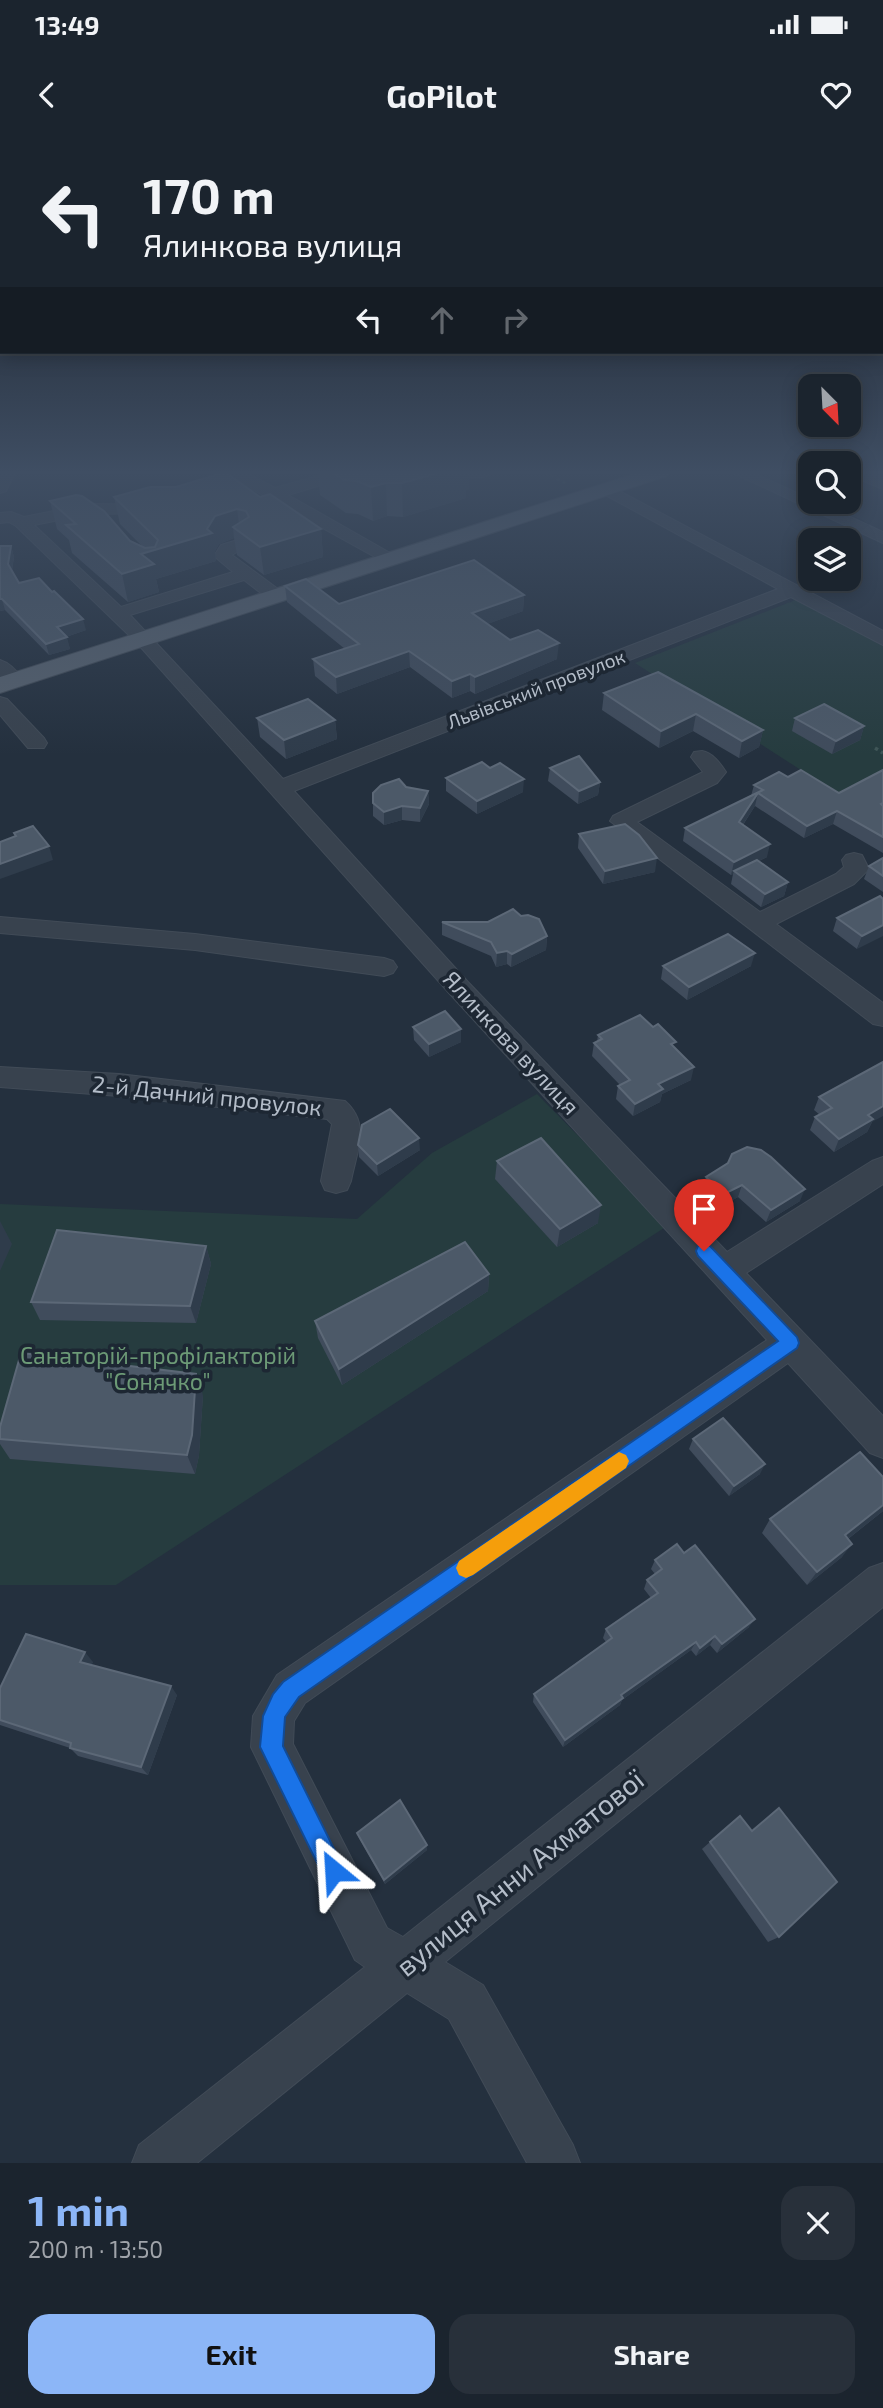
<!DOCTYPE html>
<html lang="en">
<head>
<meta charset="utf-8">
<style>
  body { margin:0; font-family:"Exo 2",sans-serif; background:#28303a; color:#f1f3f6; height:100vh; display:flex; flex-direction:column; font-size:26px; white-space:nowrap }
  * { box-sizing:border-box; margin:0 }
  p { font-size:23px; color:#a0a4aa }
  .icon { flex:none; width:38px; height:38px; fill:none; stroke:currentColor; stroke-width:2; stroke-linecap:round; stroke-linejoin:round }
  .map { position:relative; height:2023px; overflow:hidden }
  .panel { display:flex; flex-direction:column; background:#1b242e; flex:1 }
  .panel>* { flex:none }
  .banner { position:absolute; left:0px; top:0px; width:884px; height:214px; box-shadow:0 4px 18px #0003,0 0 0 2px #39414a; background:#1b242e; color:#f1f3f6; overflow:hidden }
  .needle { width:46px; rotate:156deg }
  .buttons { position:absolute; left:798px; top:234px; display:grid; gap:14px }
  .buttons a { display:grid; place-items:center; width:63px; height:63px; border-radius:14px; background:#1b242e; box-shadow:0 4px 18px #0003,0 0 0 2px #39414a; font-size:35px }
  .pin { position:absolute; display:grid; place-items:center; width:60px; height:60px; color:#fff; margin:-72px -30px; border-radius:50% 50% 50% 0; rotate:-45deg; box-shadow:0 0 7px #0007 }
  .pin .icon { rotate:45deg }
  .me { position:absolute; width:77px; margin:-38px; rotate:333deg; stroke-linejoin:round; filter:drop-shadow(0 0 5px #0008) }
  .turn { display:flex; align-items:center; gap:24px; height:147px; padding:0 28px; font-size:32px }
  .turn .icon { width:91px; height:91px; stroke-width:2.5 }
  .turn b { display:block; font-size:49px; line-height:60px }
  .lanes { display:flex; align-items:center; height:66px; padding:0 28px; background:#0003; justify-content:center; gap:35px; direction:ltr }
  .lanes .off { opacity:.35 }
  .round { display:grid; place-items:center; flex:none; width:74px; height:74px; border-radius:21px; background:#28303a }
  .overview { display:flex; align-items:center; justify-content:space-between; height:119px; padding:0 28px }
  h1 { font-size:42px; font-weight:700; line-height:52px; color:#8cb6f7 }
  .primary-button { display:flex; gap:14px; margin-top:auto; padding:14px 28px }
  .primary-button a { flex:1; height:80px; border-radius:21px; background:#8cb6f7; color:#111; font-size:28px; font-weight:700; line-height:80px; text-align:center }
  .primary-button a+a { background:#28303a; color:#f1f3f6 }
  .status { display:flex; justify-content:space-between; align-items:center; height:49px; padding:0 35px; background:#1b242e; direction:ltr }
  .status svg { height:19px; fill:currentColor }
  header { display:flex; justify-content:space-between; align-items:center; height:91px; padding:0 28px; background:#1b242e; font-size:32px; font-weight:700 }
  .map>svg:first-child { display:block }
</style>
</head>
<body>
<div class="status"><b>13:49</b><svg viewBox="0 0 49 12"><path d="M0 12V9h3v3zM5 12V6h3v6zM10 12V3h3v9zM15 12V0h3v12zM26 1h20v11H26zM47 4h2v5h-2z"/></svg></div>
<header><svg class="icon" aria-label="back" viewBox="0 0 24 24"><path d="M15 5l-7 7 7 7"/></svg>GoPilot<svg class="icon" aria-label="heart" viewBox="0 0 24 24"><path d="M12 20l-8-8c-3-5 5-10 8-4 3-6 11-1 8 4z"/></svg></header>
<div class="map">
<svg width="883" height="2023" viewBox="0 0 883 2023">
  <rect width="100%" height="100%" fill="#24303e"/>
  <!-- green -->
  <g fill="#263c3f">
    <polygon points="798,459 883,506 883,683 635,523"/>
    <polygon points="537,954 667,1086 116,1445 0,1445 0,1064 357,1079 432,1013"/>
  </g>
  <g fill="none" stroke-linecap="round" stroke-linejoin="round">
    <!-- minor casing -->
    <g stroke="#414b57" stroke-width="2">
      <g id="minor">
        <polygon points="0,332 15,332 6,351 0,353"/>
        <polygon points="233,332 245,332 275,348 325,334 331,336 333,339 331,342 288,355 399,418 390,423 384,422 254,350 208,363 202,361 200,358 202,355 242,343 231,335"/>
        <path d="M 443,332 L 494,332 C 485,340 452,340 443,332 Z"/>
        <polygon points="731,332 751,332 810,359 810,362 818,362 883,392 883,403"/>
        <polygon points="849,332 867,332 883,338 883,349 849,335"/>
        <polygon points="606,344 883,491 883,505 791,457 294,651 468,842 727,1112 872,1021 883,1017 883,1044 746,1133 883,1276 883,1318 870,1313 788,1223 305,1563 294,1581 293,1604 387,1788 403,1797 869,1428 883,1423 883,1467 445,1822 483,1845 573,2005 580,2023 527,2023 449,1879 407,1853 197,2023 132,2023 139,2005 365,1827 355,1820 251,1607 253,1576 277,1535 767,1200 450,854 137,503 16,386 9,382 0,383 0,373 11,372 24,377 89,364 162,365 164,368 156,373 89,374 34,385 121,467 233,432 214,416 221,405 241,399 247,400 250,404 232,415 282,452 285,456 282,460 270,460 244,440 130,475 283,639 778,449 600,352 598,349"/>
        <path d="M 0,520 C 10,523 18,532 24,541 L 21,545 L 7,545 L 0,538 Z"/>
        <polygon points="0,557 7,559 44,598 47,603 44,608 28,608 0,575"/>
        <path d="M 702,611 C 713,613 720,623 726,632 L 717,643 L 637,682 L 760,772 L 836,734 L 844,727 L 842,720 L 846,715 L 854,713 L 862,715 L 869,729 L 854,744 L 776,784 L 883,863 L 883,886 L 873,884 L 610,681 L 613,676 L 701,633 L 703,632 L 691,617 L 694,612 Z"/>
        <polygon points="0,777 195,794 384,818 393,821 397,827 393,833 384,836 195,810 0,793"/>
        <path d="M 0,927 L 119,934 L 345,961 C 371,984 357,1010 351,1041 L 347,1050 L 336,1053 L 325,1050 L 321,1041 L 332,984 L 327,979 L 119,956 L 0,947 Z"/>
      </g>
    </g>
    <!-- major casing -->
    <g stroke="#414b57" stroke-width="2">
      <polygon id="major" points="640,332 670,332 667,336 0,553 0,537"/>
    </g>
    <!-- path-far1 -->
    <polyline stroke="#3f5557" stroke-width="2.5" stroke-dasharray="3.5 3.5" stroke-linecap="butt" points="544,332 565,343"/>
    <!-- path -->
    <polyline stroke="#3f5557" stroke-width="3.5" stroke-dasharray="3.5 3.5" stroke-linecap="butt" points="875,608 883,613"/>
    <!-- minor -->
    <use href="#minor" fill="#38424e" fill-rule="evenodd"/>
    <!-- major -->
    <use href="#major" fill="#56616e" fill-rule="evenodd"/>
  </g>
  <!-- wall -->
  <g fill="#404c5c">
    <polygon points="318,332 469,332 469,349 466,350 466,358 403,377 387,376 373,381 358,374 346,373 320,355"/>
    <polygon points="114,357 260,357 321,389 323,417 264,435 237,415 234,398 219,404 215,411 216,421 156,439 159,452 128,462 72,413 69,400 57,389 50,361 142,406 120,384"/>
    <polygon points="0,406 11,406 14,417 12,431 19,443 86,490 66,497 70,509 49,515 5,470 0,471"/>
    <polygon points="285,446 339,464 524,455 523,471 487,484 510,500 557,519 475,554 470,551 452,558 410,527 337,554 315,536 313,519 345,509 287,462"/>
    <polygon points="604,553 763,590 759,607 739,618 693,591 659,608 602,570"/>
    <polygon points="257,578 335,580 337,599 286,619 260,597"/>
    <polygon points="795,578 864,586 860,600 832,614 792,591"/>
    <polygon points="490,628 523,652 477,674 446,651 446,638"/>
    <polygon points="550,628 600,642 598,655 578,664 548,641"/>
    <polygon points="883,630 883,713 833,684 804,698 755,666 743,685 767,717 759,721 788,742 784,756 761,767 731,744 733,734 731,735 683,701 685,688 751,656 754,645 788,637 839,653"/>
    <polygon points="406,647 428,651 429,664 420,682 402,680 384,685 373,676 373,653"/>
    <polygon points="579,694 655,732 603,744 578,708"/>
    <polygon points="883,718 883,752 864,739 869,726"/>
    <polygon points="880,756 857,809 833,791 837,778"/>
    <polygon points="442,782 547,796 546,810 511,827 507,824 496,827 491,816 442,795"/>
    <polygon points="663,826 751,826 687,860 661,839"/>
    <polygon points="413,887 461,902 429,917 414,900"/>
    <polygon points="598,895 674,908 691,940 662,954 660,962 633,976 616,959 618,946 620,945 592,916 594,903 597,902"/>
    <polygon points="819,957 872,982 867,992 834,1012 810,990 815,977 820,975 814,970"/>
    <polygon points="358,1005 420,1010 378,1036 359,1017"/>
    <polygon points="497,1021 598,1083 557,1107 495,1039"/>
    <polygon points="728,1023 800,1061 766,1082 738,1057 720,1067 702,1049 706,1037"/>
    <polygon points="206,1106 211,1124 196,1183 40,1180 31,1162"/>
    <polygon points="489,1134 488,1151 342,1245 318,1198 315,1181"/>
    <polygon points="203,1255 199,1315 195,1334 10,1319 0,1304 0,1287"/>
    <polygon points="693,1299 760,1334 729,1356 689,1309"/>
    <polygon points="883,1337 883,1371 848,1399 842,1417 807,1445 762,1393 770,1379"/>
    <polygon points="655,1420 749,1487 717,1513 710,1505 696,1516 691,1510 622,1560 620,1565 563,1607 533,1562 534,1554 606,1502 603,1498 606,1489 651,1458 644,1449 647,1440 655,1434 651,1429"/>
    <polygon points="93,1522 91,1525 177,1555 148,1635 78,1616 70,1608 0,1585 0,1548"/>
    <polygon points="357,1693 427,1705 427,1710 385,1744 359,1698"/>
    <polygon points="710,1702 779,1797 768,1802 702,1709"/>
  </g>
  <!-- shaded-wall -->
  <g fill="#2f3c4b">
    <polygon points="442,332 469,332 469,349 466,350 466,358 403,377 402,343"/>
    <polygon points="386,343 387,376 373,381 371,347"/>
    <polygon points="237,369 240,392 233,387 234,398 219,404 215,411 216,421 156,439 159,452 128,462 122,434 141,414 207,389 215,376"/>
    <polygon points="321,389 323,417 264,435 260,407"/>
    <polygon points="11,406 14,417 11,435 8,424"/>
    <polygon points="524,455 523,471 472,490 472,473"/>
    <polygon points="0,459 2,459 5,470 0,471"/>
    <polygon points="83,479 86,490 60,499 57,487"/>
    <polygon points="67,497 70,509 49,515 46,504"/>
    <polygon points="559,503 557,519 475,554 475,537"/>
    <polygon points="409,511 410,527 337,554 336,537"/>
    <polygon points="470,534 470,551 452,558 452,541"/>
    <polygon points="696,574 693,591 659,608 661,591"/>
    <polygon points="335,580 337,599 286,619 284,600"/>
    <polygon points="864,586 860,600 832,614 836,601"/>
    <polygon points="763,590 759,607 739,618 742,601"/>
    <polygon points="524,639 523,652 477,674 477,661"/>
    <polygon points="600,642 598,655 578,664 579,651"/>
    <polygon points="428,651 429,664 420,682 420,668"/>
    <polygon points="758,653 755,666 736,695 739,682"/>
    <polygon points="402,666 402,680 384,685 384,672"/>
    <polygon points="837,671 833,684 804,698 807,686"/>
    <polygon points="770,704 767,717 736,732 734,731 733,734 731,735 734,722"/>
    <polygon points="49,706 53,720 0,739 0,724"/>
    <polygon points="657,718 655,732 603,744 605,731"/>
    <polygon points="788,742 784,756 761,767 765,754"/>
    <polygon points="883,785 883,796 857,809 862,796"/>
    <polygon points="547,796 546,810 511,827 512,814"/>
    <polygon points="507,811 507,824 496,827 497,813"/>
    <polygon points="755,813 751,826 687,860 689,847"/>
    <polygon points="461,889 461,902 429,917 429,904"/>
    <polygon points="694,927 691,940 662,954 660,962 633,976 635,964 658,944"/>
    <polygon points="883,966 883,976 872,982 867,992 834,1012 839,999 868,975"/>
    <polygon points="419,998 420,1010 378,1036 377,1024"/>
    <polygon points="742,1045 738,1057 720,1067 724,1054"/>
    <polygon points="805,1049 800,1061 766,1082 771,1070"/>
    <polygon points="601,1065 598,1083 557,1107 560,1089"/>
    <polygon points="0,1081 12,1104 0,1131"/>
    <polygon points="206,1106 211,1124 196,1183 190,1166"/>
    <polygon points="489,1134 488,1151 342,1245 339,1229"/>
    <polygon points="196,1234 203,1255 199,1315 195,1334 187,1315"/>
    <polygon points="765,1324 760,1334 729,1356 734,1346"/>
    <polygon points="883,1365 883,1371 835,1409 845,1395"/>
    <polygon points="852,1404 842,1417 807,1445 817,1432"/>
    <polygon points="755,1479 749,1487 717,1513 722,1504"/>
    <polygon points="715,1496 710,1505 696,1516 700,1508"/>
    <polygon points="696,1502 691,1510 622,1560 620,1565 563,1607 565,1600 621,1555"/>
    <polygon points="85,1512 93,1522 88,1532 80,1522"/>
    <polygon points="171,1546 177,1555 148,1635 141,1627"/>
    <polygon points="427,1705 427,1710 385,1744 384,1740"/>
  </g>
  <!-- building -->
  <g fill="#4c5968" stroke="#5c6877" stroke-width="2">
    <polygon points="225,332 260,357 270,354 321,389 260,407 233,387 249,377 246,371 237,369 215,376 207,389 212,393 141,414 154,424 122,434 66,385 76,384 50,361 76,355 82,356 104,371 130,401 145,408 155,407 158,400 114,357 150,347 176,347"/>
    <polygon points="332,332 442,332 402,343 386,343 371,347 357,341 344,340"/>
    <polygon points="0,406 11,406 8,424 19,443 39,438 52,452 54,451 83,479 57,487 67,497 46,504 2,459 0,459"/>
    <polygon points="474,420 524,455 472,473 510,500 538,490 559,503 475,537 470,534 452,541 409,511 336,537 313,519 359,504 285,446 306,439 339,464"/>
    <polygon points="658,532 763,590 742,601 696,574 661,591 604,553"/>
    <polygon points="308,559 335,580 284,600 257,578"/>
    <polygon points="824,564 864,586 836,601 795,578"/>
    <polygon points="579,616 600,642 579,651 550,628"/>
    <polygon points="482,622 490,628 500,623 524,639 477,661 446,638"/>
    <polygon points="801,630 839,653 883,630 883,663 881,664 883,666 883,697 837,671 807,686 758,653 739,682 770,704 734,722 685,688 763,650 754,645 779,632 788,637"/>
    <polygon points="399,639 406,647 428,651 420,668 402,666 384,672 373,663 373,653 381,645"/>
    <polygon points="625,684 639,695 657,718 605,731 579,694"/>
    <polygon points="33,686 49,706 0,724 0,702 16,696 14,693"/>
    <polygon points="883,718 883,736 869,726"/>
    <polygon points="757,720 788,742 765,754 734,731"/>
    <polygon points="880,756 883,759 883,785 862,796 837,778"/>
    <polygon points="513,769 521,776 528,775 539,779 547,796 512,814 507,811 497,813 491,802 442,782 488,782"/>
    <polygon points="728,794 755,813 689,847 663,826"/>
    <polygon points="445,871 461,889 429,904 413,887"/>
    <polygon points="640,875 653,887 658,884 676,902 671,904 694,927 658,944 663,949 635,964 618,946 630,940 594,903 602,899 598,895"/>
    <polygon points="883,922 883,966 868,975 873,979 839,999 815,977 832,968 819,957"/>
    <polygon points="390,969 419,998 377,1024 358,1005 362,985"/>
    <polygon points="541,998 601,1065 560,1089 497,1021"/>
    <polygon points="747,1007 761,1010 771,1017 805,1049 771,1070 742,1045 724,1054 706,1037 728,1023 732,1014"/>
    <polygon points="57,1090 206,1106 190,1166 31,1162"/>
    <polygon points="465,1102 489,1134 339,1229 315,1181"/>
    <polygon points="21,1213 196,1234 192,1295 187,1315 0,1299 0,1287"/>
    <polygon points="723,1278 765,1324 734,1346 693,1299"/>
    <polygon points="860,1312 883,1337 883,1365 845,1395 852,1404 817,1432 770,1379"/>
    <polygon points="677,1404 684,1413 695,1405 755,1479 722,1504 715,1496 700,1508 696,1502 621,1555 623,1558 565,1600 534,1554 612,1498 606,1489 658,1453 647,1440 662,1429 655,1420"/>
    <polygon points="26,1494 85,1512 80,1522 171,1546 141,1627 70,1608 71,1603 0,1580 0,1548"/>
    <polygon points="400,1660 427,1705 384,1740 357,1693"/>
    <polygon points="779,1668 837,1742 779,1797 710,1702 740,1676 752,1691"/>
  </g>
  <!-- sky -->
  <linearGradient id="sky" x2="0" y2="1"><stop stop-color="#141a22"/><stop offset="0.54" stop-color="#3f4e63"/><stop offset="1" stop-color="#3f4e63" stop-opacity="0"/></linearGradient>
  <rect width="883" height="615" fill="url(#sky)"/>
  <!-- route -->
  <polygon fill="#1a73e8" stroke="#114b97" stroke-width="2" points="704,1104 710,1106 797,1197 799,1203 797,1208 299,1557 285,1577 283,1606 345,1731 342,1739 334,1743 325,1739 260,1607 263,1576 273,1554 283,1542 778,1201 698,1116 696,1111 698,1106"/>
  <!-- slow -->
  <polygon fill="#f59e0b" points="619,1312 626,1315 629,1321 626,1328 473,1435 466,1438 459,1435 456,1428 459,1421"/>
  <g text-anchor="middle" stroke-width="7" stroke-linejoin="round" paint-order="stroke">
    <!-- far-street labels -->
    <g font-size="19" fill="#b4bdc9" stroke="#1d2733">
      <text transform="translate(536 549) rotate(-21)" y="7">Львівський провулок</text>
    </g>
    <!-- street labels -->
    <g font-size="23" fill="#b4bdc9" stroke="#1d2733">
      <text transform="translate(511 903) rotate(47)" y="8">Ялинкова вулиця</text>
      <text transform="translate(207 956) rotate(6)" y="8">2-й Дачний провулок</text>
    </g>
    <!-- park labels -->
    <g font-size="23" fill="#6c9a76" stroke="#1d2733">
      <text x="158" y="1224">Санаторій-профілакторій<tspan x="158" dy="26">"Сонячко"</tspan></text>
    </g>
    <!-- near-street labels -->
    <g font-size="28" fill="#b4bdc9" stroke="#1d2733">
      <text transform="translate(520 1733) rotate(-39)" y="10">вулиця Анни Ахматової</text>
    </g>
  </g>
</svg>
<div class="buttons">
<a><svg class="needle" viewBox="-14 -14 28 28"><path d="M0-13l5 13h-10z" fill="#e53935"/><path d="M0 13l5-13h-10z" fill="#a0a4aa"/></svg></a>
<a><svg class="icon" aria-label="search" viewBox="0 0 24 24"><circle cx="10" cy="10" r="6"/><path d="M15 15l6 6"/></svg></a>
<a><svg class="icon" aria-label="layers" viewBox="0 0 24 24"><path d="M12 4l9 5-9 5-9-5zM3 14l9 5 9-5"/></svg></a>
</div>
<div class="pin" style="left:704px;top:1111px;background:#d93025"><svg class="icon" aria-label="arrive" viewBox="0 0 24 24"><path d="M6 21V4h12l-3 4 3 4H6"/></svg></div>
<svg class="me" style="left:334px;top:1731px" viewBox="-20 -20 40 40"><path d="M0-17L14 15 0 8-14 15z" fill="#1a73e8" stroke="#fff" stroke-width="4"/></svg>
<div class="banner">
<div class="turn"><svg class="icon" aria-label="left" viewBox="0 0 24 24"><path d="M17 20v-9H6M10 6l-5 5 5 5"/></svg><div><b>170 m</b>Ялинкова вулиця</div></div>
<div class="lanes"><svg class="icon" aria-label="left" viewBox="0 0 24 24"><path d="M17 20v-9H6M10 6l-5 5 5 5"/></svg><svg class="icon off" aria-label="ahead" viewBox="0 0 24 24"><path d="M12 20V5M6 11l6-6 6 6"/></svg><svg class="icon off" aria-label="right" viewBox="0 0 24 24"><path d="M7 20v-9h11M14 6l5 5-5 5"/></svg></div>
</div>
</div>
<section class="panel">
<div class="overview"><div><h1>1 min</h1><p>200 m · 13:50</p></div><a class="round"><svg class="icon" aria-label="close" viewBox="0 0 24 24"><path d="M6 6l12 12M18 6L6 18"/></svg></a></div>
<div class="primary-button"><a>Exit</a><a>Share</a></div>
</section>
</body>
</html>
